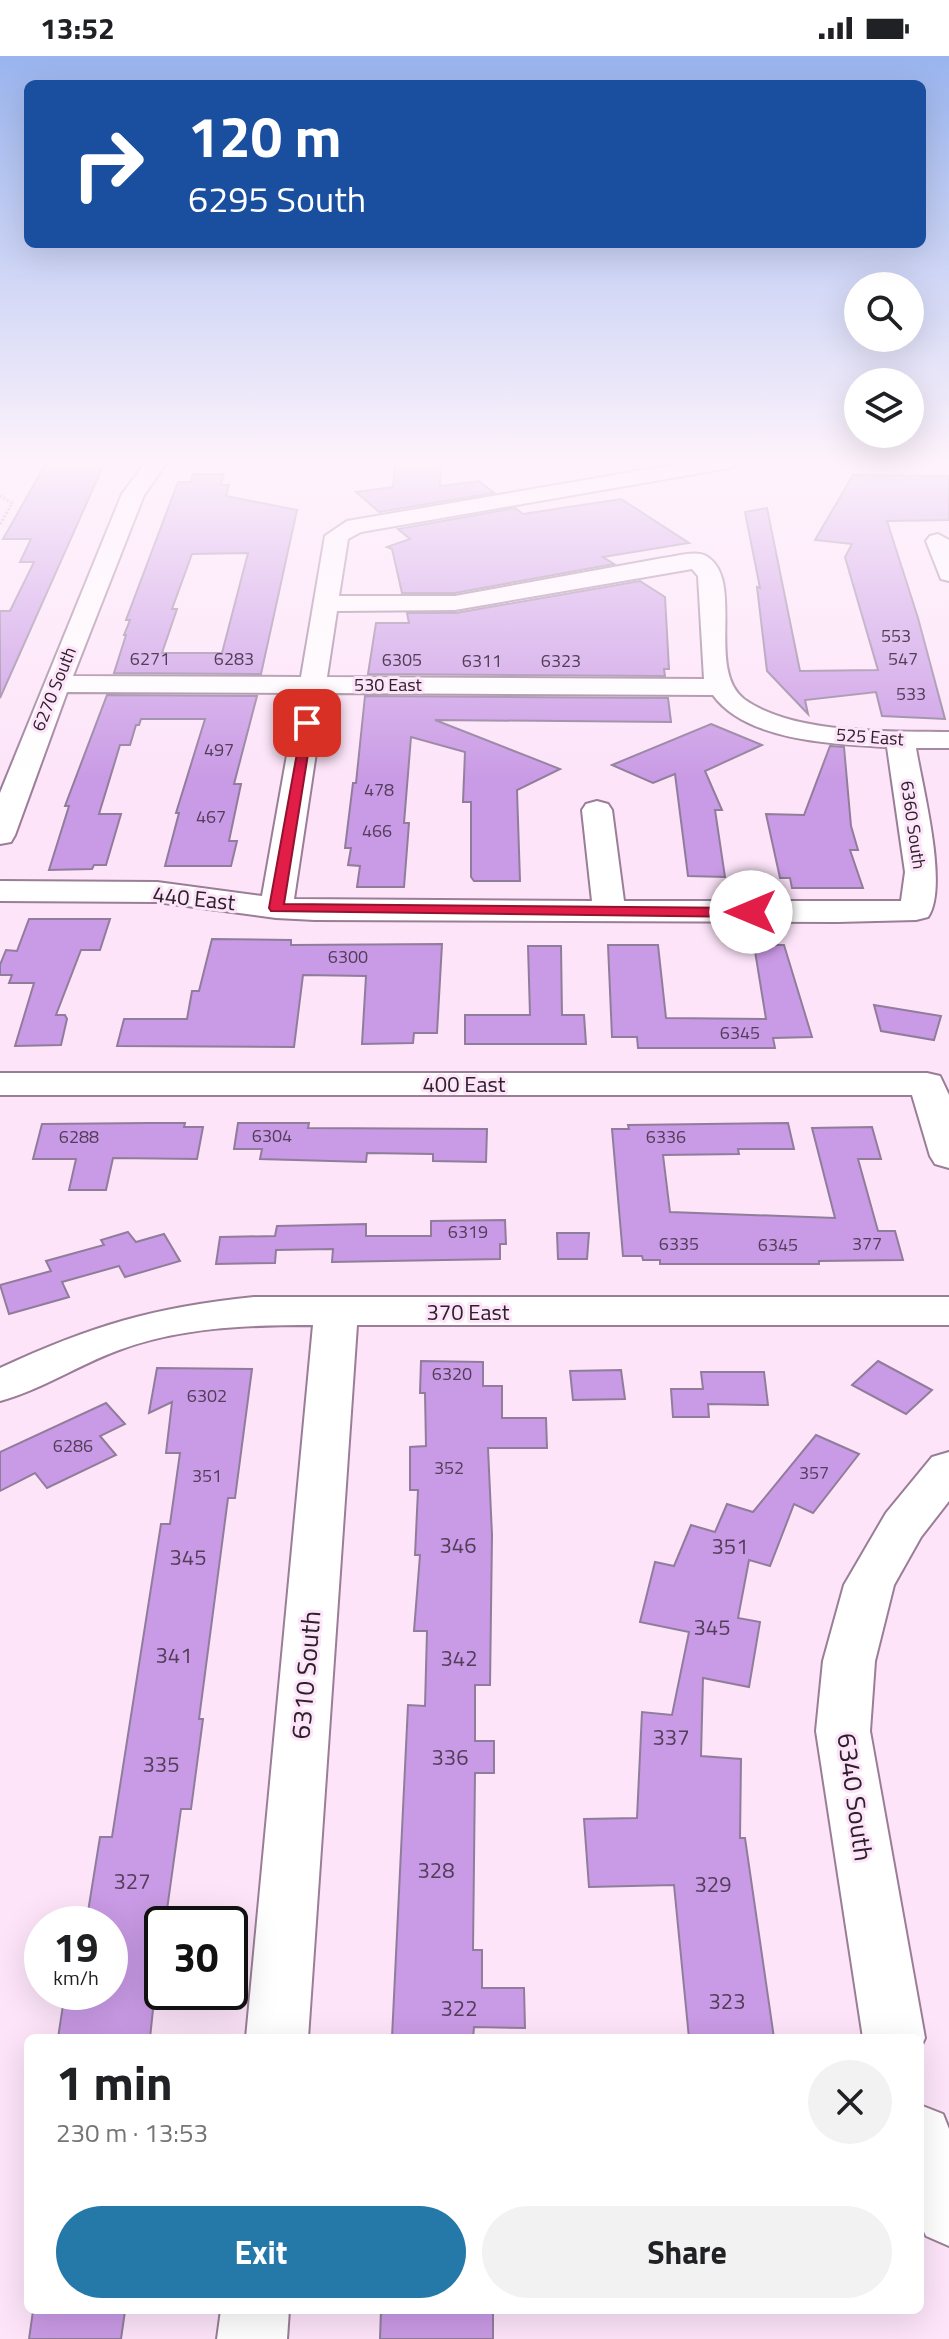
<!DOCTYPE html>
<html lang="en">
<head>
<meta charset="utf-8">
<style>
  body { margin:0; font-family:"Titillium Web",sans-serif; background:#f2f2f2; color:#202124; height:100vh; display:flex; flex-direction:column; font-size:30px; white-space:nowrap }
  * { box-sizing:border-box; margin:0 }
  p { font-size:26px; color:#757577 }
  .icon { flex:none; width:44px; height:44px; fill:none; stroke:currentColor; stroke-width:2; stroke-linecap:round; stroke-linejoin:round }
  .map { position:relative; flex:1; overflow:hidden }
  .side { position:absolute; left:24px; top:1978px; width:900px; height:280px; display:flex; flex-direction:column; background:#fff; border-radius:12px; box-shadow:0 8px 32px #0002 }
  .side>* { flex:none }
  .guide { position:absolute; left:24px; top:24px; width:902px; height:168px; border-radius:12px; box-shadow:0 8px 32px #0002; background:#1a4fa0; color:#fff; overflow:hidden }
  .controls { position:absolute; left:844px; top:216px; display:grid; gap:16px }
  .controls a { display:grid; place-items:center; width:80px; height:80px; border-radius:50%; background:#fff; box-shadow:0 8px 32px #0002; font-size:40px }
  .speed { position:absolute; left:24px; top:1850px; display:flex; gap:16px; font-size:40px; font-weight:700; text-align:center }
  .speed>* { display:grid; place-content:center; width:104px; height:104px; border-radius:50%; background:#fff; box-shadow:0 8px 32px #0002; line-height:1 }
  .speed small { font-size:20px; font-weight:400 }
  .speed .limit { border:4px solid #111; border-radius:12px; background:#fff; color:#111 }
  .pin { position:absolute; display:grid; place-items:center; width:68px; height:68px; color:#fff; margin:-34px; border-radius:16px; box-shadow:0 4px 12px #0006 }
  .me { position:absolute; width:88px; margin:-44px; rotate:270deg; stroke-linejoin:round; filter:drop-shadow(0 0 6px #0008) }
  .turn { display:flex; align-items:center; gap:28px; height:168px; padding:0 32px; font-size:36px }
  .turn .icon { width:104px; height:104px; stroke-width:2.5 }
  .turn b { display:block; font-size:56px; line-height:68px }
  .round { display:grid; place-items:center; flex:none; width:84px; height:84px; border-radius:42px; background:#f2f2f2 }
  .head { display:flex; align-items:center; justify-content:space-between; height:136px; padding:0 32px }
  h1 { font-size:48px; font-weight:700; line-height:60px }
  .primary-button { display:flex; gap:16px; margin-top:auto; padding:16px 32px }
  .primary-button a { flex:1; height:92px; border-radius:48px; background:#2479a9; color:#fff; font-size:32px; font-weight:700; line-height:92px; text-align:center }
  .primary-button a+a { background:#f2f2f2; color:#202124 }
  .status { display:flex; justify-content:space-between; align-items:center; height:56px; padding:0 40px; background:#fff; direction:ltr }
  .status svg { height:22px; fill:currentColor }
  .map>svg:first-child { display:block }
</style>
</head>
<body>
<div class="status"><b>13:52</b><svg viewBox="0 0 49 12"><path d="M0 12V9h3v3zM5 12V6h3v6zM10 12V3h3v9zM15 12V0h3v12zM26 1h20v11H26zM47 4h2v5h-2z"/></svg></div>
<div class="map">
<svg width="949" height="2283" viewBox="0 0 949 2283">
  <rect width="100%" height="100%" fill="#fde4f9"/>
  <!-- building -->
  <g fill="#c99ae5" stroke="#907d9b" stroke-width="2" fill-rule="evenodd">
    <polygon points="70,406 105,406 0,642 0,555 10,555 34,506 20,506 31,483 3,483 45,409"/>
    <polygon points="395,406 441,406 440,430 479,425 494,437 379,456 356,436 393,431"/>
    <path d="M 193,418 L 224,418 L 221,429 L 229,429 L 226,440 L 297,454 L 261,618 L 114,617 L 126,579 L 124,579 L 130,564 L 126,564 L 178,426 L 191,426 ZM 248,497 L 222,597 L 162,597 L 177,553 L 172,553 L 192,498 Z"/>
    <polygon points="853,419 949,420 949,464 887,465 918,562 945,663 882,660 876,636 805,644 808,658 767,615 757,531 760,532 745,456 767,452 800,615 878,614 845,501 852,488 815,484"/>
    <polygon points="621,443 689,487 603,501 614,508 455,537 402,537 392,493 387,491 410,483 398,473 515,452 523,458"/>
    <polygon points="640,525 665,541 669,613 664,613 665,620 368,618 376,567 409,567 407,557 456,557"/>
    <polygon points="107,639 257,640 234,728 241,728 229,785 237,785 231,810 165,810 179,757 176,757 205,663 141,663 139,669 136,669 130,689 120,689 99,758 121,758 106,809 94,809 92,813 49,814 69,750 65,750"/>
    <polygon points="365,640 668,642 671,666 435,664 560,713 517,734 520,825 474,825 471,821 471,746 463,746 465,696 411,681 404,767 409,767 404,831 357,831 360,810 348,809 351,792 345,792 353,727 356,727"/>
    <polygon points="711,668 762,689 705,715 722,754 715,754 725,821 688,820 675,718 653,727 612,709"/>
    <polygon points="830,690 844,691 851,770 858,794 850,794 863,832 792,832 790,822 780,822 766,758 804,759"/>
    <polygon points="29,863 110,863 100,894 81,894 56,959 65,959 67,963 61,989 15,990 34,927 9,927 12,919 0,919 0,909 6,894 17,895"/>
    <polygon points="212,883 291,884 291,889 442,888 437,977 414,977 413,987 362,988 366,920 303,919 294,991 117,990 124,963 187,963 192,935 199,935"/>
    <polygon points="608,889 658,889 666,962 766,963 754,889 784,889 812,981 773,982 775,992 638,992 637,981 612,981"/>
    <polygon points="528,890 561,890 562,959 584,959 586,988 465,988 465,959 530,959"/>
    <polygon points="874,949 941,960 934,984 881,975"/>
    <polygon points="149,1067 185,1067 184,1071 203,1071 197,1103 113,1102 106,1134 69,1134 76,1103 33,1103 42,1068"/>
    <polygon points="238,1067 309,1067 308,1072 487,1073 486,1106 433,1105 433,1098 367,1097 366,1106 260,1103 262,1093 234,1093"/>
    <polygon points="788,1067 794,1093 738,1093 739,1098 663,1099 670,1156 835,1162 812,1072 872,1071 881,1103 858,1103 878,1175 895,1175 903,1204 819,1205 819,1208 660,1208 660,1204 643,1204 642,1200 623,1200 612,1073 629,1073 628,1069"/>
    <polygon points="505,1164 506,1188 500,1188 500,1203 332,1206 333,1193 276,1194 275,1207 216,1208 220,1181 275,1180 277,1170 366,1168 366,1180 431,1180 431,1165"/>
    <polygon points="128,1176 136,1186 164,1178 180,1205 125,1221 119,1210 62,1226 69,1241 9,1258 0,1229 51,1215 46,1205 104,1189 101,1184"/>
    <polygon points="557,1177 589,1177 587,1203 558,1203"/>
    <polygon points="421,1305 483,1306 483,1330 502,1330 502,1362 546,1362 547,1392 488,1392 492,1479 490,1629 475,1629 475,1685 494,1685 494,1717 475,1717 473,1894 482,1894 482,1932 524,1932 525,1972 474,1971 473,1982 392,1982 408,1649 425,1650 427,1575 414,1575 420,1499 415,1499 418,1434 410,1434 410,1391 426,1390 425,1337 420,1337"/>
    <polygon points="878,1305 932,1334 906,1358 852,1329"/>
    <polygon points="157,1312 252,1313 235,1442 228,1442 199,1663 203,1663 191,1753 181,1753 165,1868 162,1868 150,1982 58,1982 65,1936 110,1936 110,1868 86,1868 100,1781 112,1781 161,1468 170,1468 180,1397 166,1397 172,1346 149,1357"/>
    <polygon points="621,1314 625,1343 573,1344 570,1315"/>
    <polygon points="701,1316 764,1316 768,1349 708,1348 709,1361 673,1361 671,1333 703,1333"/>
    <polygon points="106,1347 125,1368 100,1380 116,1399 47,1432 35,1417 0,1435 0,1396"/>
    <polygon points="816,1379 859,1398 813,1457 794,1448 770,1510 749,1504 738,1562 760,1566 749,1631 703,1622 701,1700 741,1703 740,1782 745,1782 774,1982 689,1982 674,1829 589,1831 584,1763 637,1762 642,1656 672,1659 689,1576 640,1566 655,1506 674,1510 691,1469 715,1476 727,1448 753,1456"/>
    <polygon points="381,2254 493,2254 493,2283 380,2283"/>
    <polygon points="33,2255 125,2255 121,2283 29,2283"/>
  </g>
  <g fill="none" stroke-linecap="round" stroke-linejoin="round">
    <!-- minor casing -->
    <g stroke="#9a7d96" stroke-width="4">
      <g id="minor">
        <path d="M 146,406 L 167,406 L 144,439 L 73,620 L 301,621 L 325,480 L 347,465 L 690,406 L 739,406 L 729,412 L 361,476 L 348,483 L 339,540 L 455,540 L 663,502 C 674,501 695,494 706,500 C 746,523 705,613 744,643 C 794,679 890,675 949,676 L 949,692 L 916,692 C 922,730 949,831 928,861 L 916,864 L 837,866 L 315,864 L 276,862 L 157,846 L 0,845 L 0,825 L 157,826 L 262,840 L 298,637 L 67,636 L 15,779 L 11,786 L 0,788 L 0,737 L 122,438 ZM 692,513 L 698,520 L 704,623 L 327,621 L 337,555 L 455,554 ZM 325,637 L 713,639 C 746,685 834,688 887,691 L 905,816 L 901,845 L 624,845 L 612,754 L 608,748 L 597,745 L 586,748 L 582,754 L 592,845 L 294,843 Z"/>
        <polygon points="938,478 949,484 949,525 941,523 926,485 930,480"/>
        <polygon points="0,1017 927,1017 940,1020 949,1039 949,1112 935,1108 930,1100 912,1039 0,1039"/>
        <path d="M 254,1241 L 949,1241 L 949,1269 L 357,1269 L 308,1982 L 246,1982 L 313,1269 C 248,1269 181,1271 119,1294 C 78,1309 41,1334 0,1345 L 0,1312 C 91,1270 154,1251 254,1241 Z"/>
        <polygon points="949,1396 949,1445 921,1481 894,1529 875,1605 870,1675 925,1982 920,1993 920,1982 863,1982 816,1675 823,1605 844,1529 886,1457 932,1401"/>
        <polygon points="920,2049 943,2058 949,2073 949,2190 926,2180 920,2167"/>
        <polygon points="221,2254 289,2254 287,2283 217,2283"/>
      </g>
    </g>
    <!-- path -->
    <polyline stroke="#ad99aa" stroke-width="3" stroke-dasharray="2 2" stroke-linecap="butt" points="0,440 12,447 0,469"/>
    <!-- minor -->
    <use href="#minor" fill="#fff" fill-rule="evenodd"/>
  </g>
  <!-- sky -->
  <linearGradient id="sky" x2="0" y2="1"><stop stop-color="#99b4ee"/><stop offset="0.56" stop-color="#fef3fc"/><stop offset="1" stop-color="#fef3fc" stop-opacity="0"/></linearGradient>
  <rect width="949" height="726" fill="url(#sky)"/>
  <!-- route -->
  <polygon fill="#e11d48" stroke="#92132f" stroke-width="2" points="303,664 313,667 284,848 751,852 759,856 751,861 271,855 269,852"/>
  <g text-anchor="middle" stroke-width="6" stroke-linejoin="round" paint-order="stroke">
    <!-- number labels -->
    <g font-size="18" fill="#533e59">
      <text x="896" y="586">553</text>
      <text x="150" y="609">6271</text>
      <text x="234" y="609">6283</text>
      <text x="903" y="609">547</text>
      <text x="402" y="610">6305</text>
      <text x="482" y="611">6311</text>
      <text x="561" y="611">6323</text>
      <text x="911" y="644">533</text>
      <text x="219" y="700">497</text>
      <text x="379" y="740">478</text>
      <text x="211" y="767">467</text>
      <text x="377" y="781">466</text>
      <text x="348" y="907">6300</text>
      <text x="740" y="983">6345</text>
      <text x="272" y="1086">6304</text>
      <text x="79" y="1087">6288</text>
      <text x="666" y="1087">6336</text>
      <text x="468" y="1182">6319</text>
      <text x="679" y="1194">6335</text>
      <text x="867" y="1194">377</text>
      <text x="778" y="1195">6345</text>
      <text x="452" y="1324">6320</text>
      <text x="207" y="1346">6302</text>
      <text x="73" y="1396">6286</text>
      <text x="449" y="1418">352</text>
      <text x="814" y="1423">357</text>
      <text x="207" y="1426">351</text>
    </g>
    <!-- far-street labels -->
    <g font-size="18" fill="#2c202a" stroke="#fde4f9">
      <text x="388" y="635">530 East</text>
      <text transform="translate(54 633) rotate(-68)" y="6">6270 South</text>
      <text transform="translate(870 681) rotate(4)" y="6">525 East</text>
      <text transform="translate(913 769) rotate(82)" y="6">6360 South</text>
    </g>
    <!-- street labels -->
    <g font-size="22" fill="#2c202a" stroke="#fde4f9">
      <text transform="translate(194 842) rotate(6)" y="8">440 East</text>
      <text x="464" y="1036">400 East</text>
      <text x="468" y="1264">370 East</text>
    </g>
    <!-- near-number labels -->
    <g font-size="22" fill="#533e59">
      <text x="458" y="1497">346</text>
      <text x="730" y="1498">351</text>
      <text x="188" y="1509">345</text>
      <text x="712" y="1579">345</text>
      <text x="174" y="1607">341</text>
      <text x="459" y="1610">342</text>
      <text x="671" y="1689">337</text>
      <text x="450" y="1709">336</text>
      <text x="161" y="1716">335</text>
      <text x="436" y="1822">328</text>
      <text x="132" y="1833">327</text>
      <text x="713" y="1836">329</text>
      <text x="727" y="1953">323</text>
      <text x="459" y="1960">322</text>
    </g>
    <!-- near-street labels -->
    <g font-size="26" fill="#2c202a" stroke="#fde4f9">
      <text transform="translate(306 1619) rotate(-85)" y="9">6310 South</text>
      <text transform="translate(855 1741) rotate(82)" y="9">6340 South</text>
    </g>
  </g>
</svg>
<div class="controls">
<a><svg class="icon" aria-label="search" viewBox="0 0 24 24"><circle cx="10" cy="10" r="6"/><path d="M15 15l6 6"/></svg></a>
<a><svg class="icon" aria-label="layers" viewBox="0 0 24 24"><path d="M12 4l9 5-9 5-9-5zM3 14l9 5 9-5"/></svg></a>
</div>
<div class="speed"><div>19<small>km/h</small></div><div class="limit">30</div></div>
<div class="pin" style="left:307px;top:667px;background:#d93025"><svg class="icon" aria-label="arrive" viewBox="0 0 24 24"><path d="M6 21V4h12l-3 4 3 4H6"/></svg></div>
<svg class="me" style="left:751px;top:856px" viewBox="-20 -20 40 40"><circle r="19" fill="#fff"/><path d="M0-13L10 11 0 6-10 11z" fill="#e11d48"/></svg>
<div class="guide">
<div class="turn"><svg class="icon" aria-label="right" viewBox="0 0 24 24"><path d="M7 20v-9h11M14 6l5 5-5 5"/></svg><div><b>120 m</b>6295 South</div></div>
</div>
<section class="side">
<div class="head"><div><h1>1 min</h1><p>230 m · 13:53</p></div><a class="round"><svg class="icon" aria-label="close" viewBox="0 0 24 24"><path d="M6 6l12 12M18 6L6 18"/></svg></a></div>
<div class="primary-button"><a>Exit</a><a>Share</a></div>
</section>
</div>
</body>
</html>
